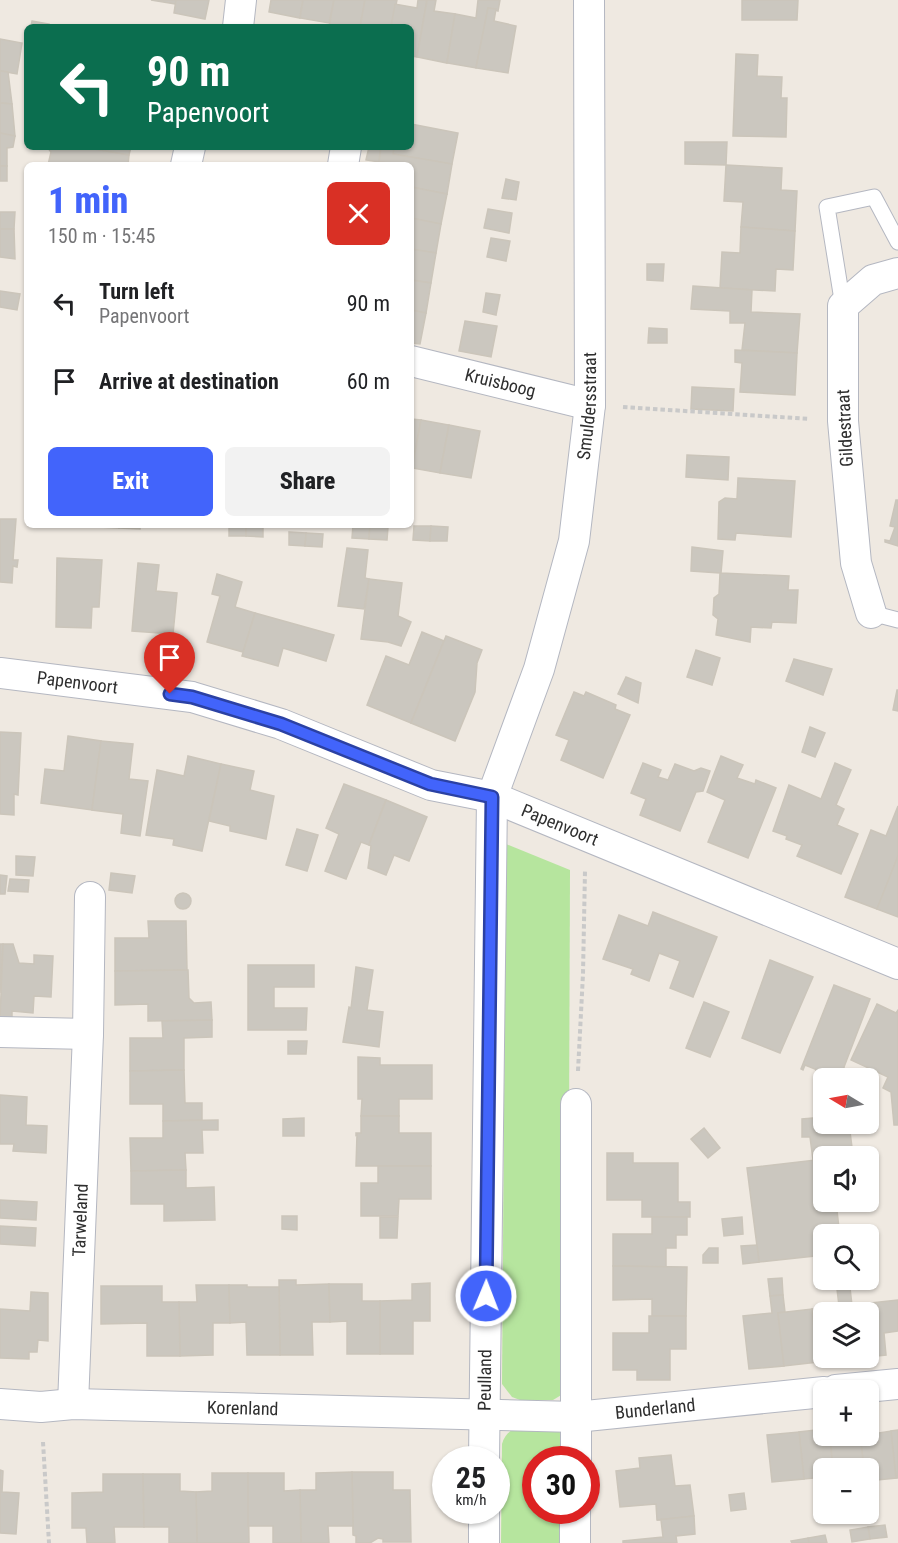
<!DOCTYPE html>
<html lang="en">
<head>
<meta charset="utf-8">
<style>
  body { margin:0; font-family:"Roboto Condensed",sans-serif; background:#f2f2f2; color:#202124; height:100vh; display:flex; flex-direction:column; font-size:22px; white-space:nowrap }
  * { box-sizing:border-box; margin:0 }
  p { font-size:20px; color:#757577 }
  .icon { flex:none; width:33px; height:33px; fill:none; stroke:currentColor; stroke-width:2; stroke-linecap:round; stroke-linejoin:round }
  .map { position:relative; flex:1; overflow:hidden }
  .panel { position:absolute; left:24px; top:162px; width:390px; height:366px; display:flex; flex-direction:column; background:#fff; border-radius:9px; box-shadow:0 2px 4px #0004 }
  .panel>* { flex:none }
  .guide { position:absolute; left:24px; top:24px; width:390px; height:126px; border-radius:9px; box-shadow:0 2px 4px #0004; background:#0b6e4f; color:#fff; overflow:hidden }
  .needle { width:39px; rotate:280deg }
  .fabs { position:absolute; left:813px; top:1068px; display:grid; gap:12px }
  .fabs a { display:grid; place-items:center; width:66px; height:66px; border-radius:9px; background:#fff; box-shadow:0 2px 4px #0004; font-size:30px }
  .speed { position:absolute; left:432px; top:1446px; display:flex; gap:12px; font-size:30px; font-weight:700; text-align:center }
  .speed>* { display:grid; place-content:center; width:78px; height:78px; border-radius:50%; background:#fff; box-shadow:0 2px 4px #0004; line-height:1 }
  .speed small { font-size:15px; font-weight:400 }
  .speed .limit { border:9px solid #d22; background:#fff; color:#111 }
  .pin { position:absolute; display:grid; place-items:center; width:51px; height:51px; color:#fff; margin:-62px -26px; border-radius:50% 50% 50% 0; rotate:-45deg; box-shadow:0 0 6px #0007 }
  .pin .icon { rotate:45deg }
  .me { position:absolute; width:66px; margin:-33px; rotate:1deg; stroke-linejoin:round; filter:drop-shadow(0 0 4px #0008) }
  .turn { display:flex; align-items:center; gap:21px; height:126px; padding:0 24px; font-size:27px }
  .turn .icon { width:78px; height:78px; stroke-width:2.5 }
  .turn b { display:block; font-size:42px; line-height:51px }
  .round { display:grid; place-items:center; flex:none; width:63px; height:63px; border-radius:9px; background:#f2f2f2 }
  .head { display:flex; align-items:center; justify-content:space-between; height:102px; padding:0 24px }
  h1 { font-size:36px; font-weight:800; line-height:45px; color:#4264fb }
  .cta { display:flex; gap:12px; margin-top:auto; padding:12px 24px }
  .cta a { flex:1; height:69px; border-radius:9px; background:#4264fb; color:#fff; font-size:24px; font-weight:800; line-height:69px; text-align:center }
  .cta a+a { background:#f2f2f2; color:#202124 }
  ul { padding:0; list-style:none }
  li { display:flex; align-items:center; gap:18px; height:78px; padding:0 24px }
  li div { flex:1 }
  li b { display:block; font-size:22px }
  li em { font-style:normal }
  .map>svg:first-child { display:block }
</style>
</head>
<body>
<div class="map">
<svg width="898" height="1543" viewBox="0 0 898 1543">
  <rect width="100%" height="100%" fill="#efe9e1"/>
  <!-- green -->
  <g fill="#b6e59e">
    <polygon points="506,844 570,870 568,1391 553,1400 520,1400 512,1397 502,1384"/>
    <path d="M 554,1426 L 566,1439 L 566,1459 L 536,1460 L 536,1510 L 566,1511 L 567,1543 L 501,1543 L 502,1444 C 508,1421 535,1426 554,1426 Z"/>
  </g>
  <!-- building -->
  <g fill="#cbc7bf" stroke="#cbc5ba" stroke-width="1.5">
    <polygon points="151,0 176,0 176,4"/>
    <polygon points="176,0 209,0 205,19 174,13"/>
    <polygon points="271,0 303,0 300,18 269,12"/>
    <polygon points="303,0 334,0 329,23 300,18"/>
    <polygon points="334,0 365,0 360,27 329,27"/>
    <polygon points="365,0 397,0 391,27 360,27"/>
    <polygon points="418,0 427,0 417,57 411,56 411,27 391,27 395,4 417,8"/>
    <polygon points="427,0 436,0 434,11 455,14 447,63 417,57"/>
    <polygon points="478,0 500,0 498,11 488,8 476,68 447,63 455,14 476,18"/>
    <polygon points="742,0 798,0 797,20 742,20"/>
    <polygon points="488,8 496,9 494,21 516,26 508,73 476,68"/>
    <polygon points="32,21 49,24 48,27 31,27"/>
    <polygon points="0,39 22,43 17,74 0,71"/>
    <polygon points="736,54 758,55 757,76 782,77 781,98 787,98 786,137 733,136"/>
    <polygon points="0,71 8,72 12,104 0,103"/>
    <polygon points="0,103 12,104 15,136 0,133"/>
    <polygon points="411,124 458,133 452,164 393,154 394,147 411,147"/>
    <polygon points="0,133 15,136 13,147 7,148 7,166 0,166"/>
    <polygon points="685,142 727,142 726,165 685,164"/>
    <polygon points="47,147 84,147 129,155 128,165 115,163 115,165 48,165 51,152"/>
    <polygon points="84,147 131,147 129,155"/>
    <polygon points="369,147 381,147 379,162 366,160"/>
    <polygon points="381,147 394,147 393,154 452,164 447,194 411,187 411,165 379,162"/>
    <polygon points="726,165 782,168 781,190 797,191 795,231 741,227 743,202 724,201"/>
    <rect x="0" y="166" width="7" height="15"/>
    <polygon points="506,179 519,182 516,200 502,198"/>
    <polygon points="411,187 447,194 441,224 411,218"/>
    <polygon points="488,209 512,213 509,233 484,228"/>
    <polygon points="0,212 15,212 14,229 0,229"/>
    <polygon points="411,218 441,224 436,253 411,249"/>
    <polygon points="741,227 795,231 793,270 776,269 775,291 720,288 722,252 740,253"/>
    <polygon points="0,229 14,229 15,259 0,257"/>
    <polygon points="491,238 510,241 506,261 487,257"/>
    <polygon points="411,249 436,253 431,283 411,280"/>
    <polygon points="647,264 664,264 663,281 647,280"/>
    <polygon points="411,280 431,283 426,313 411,310"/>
    <polygon points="693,286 752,290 751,312 800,314 797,353 742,350 745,323 730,323 730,311 691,309"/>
    <polygon points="0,291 20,294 17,310 0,307"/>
    <polygon points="486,293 500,295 496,315 483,312"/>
    <polygon points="411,310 426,313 420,344 411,343"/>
    <polygon points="465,321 497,326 491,357 459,351"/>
    <polygon points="649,328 667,329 667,343 648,343"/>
    <polygon points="735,350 797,353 795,395 740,392 742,363 735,362"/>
    <polygon points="692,387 734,389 733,411 691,409"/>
    <polygon points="411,419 421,420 412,468 411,468"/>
    <polygon points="421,420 449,425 440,473 412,468"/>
    <polygon points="449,425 480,431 471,478 440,473"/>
    <polygon points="687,455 729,457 728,480 686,477"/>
    <polygon points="738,478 795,481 791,537 736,533 735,540 718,539 719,502 725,498 737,499"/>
    <polygon points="896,500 898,500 898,546 885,542 885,540 890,541 895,527 890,526"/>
    <polygon points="0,519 16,519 13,560 18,560 17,567 13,566 12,583 0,582"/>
    <polygon points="99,525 119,525 119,528 99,527"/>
    <polygon points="119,525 140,525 140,529 119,528"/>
    <rect x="229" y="525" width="17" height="11"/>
    <polygon points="246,525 263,525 263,537 246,536"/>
    <polygon points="353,525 370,525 369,539 352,538"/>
    <polygon points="370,525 388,527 387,540 369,539"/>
    <polygon points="414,526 431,526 430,541 413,540"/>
    <polygon points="431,526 448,527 447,541 430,541"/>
    <polygon points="289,532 306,533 305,546 289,545"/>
    <polygon points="306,533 323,534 322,547 305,546"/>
    <polygon points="692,547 723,551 721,573 789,576 788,590 798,590 796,623 772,622 771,628 751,627 750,642 716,635 718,619 713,615 714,598 719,594 720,573 691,571"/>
    <polygon points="347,548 368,550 365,578 369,579 364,609 338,606"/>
    <polygon points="57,558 102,560 99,607 92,607 91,628 56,627"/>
    <polygon points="138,563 159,565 156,591 177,593 173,634 132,631"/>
    <polygon points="217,574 242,582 235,607 255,613 243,652 207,642 220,596 212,594"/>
    <polygon points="369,579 402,583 398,616 411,622 401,646 388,642 361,639"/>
    <polygon points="255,613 334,635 326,661 283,648 278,666 242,656"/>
    <polygon points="422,632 444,641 411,723 367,705 386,656 409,665"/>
    <polygon points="446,636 482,650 477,663 475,692 455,741 411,723"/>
    <polygon points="696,650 720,658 712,685 687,677"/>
    <polygon points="794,659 832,669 823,695 786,681"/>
    <polygon points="626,677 641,683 638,703 618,694"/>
    <polygon points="897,690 898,690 898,711 893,710"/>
    <polygon points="574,692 584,696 586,692 616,705 615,709 630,715 603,778 561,760 569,740 556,735"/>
    <polygon points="810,727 825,733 815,757 802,752"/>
    <polygon points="0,732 21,733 18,795 14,794 14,815 0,814"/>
    <polygon points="68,736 101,741 92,810 41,803 45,769 64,771"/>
    <polygon points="101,741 133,744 129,779 148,781 140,836 121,833 123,814 92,810"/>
    <polygon points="188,756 221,764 202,851 173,845 174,839 146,835 157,770 184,776"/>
    <polygon points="721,756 743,765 737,778 755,784 756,780 776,788 748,858 708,842 725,800 707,792"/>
    <polygon points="643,763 661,770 658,777 668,780 675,764 694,771 701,768 710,771 703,791 696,792 680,831 640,815 646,799 631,793"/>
    <polygon points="835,763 851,770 836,805 844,809 837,825 858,834 841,874 797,856 802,845 786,839 787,836 773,831 789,785 821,799"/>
    <polygon points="221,764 254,771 250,790 274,796 266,839 230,831 230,826 209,821"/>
    <polygon points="344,784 386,800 369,845 361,842 346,879 325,871 339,834 326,828"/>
    <polygon points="386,800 427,817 409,861 394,855 386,875 368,868 371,846 369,845"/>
    <polygon points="898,806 898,856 877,909 845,897 871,830 886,836"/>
    <polygon points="297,829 318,835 307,871 286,865"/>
    <polygon points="16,856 35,857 33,876 16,875"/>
    <polygon points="898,856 898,917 877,909"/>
    <polygon points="111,873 135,876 132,893 109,890"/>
    <polygon points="0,875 7,876 5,894 0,894"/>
    <polygon points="10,879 29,880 28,892 8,891"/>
    <circle cx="183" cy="901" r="8"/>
    <polygon points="653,912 717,937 693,997 670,988 680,961 659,953 649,981 631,974 633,969 603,959 619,915 648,926"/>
    <polygon points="148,921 186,921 187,970 115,971 115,938 149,938"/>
    <polygon points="0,944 3,944 0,993"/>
    <polygon points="3,944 13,944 19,963 34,964 34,955 53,956 51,997 34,996 33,1013 12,1011 12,1020 0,1019"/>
    <polygon points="770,960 813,977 780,1053 742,1038"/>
    <polygon points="248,965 314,965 314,987 274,987 274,1008 307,1008 306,1030 248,1030"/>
    <polygon points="356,967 373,970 367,1010 383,1012 379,1047 343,1042 349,1007 351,1008"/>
    <polygon points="188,970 189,998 194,1003 211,1002 212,1020 148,1021 148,1004 115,1005 115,971"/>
    <polygon points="834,985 870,999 844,1067 845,1078 826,1078 819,1076 815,1069 805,1065 803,1070 801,1069"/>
    <polygon points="704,1002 729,1012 710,1057 686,1048"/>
    <polygon points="877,1004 896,1013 898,1010 898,1125 894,1125 891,1092 883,1088 888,1077 851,1060"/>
    <polygon points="212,1020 212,1037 184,1038 184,1070 130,1071 130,1038 163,1038 162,1021"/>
    <polygon points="288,1041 307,1041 306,1054 288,1054"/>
    <polygon points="358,1057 380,1058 380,1065 432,1065 432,1099 399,1099 399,1116 361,1116 362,1099 358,1099"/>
    <polygon points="184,1070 185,1103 202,1103 202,1120 163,1121 163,1104 130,1104 130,1071"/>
    <polygon points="0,1095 27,1097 26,1125 47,1126 46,1153 13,1151 14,1144 0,1144"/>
    <polygon points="361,1116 399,1116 399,1133 431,1133 431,1166 356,1166 357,1134 356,1135 356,1133 361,1133"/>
    <polygon points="824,1117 824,1124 849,1124 853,1155 824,1156 824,1159 813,1160 810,1137 802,1137 802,1119"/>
    <polygon points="304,1118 304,1136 283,1136 283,1119"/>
    <polygon points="218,1120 218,1130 202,1130 203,1153 185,1153 186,1170 131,1171 130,1138 163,1138 163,1121"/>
    <polygon points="704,1128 720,1148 708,1158 691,1139"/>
    <polygon points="607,1153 633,1153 633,1163 678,1163 678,1202 690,1202 690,1217 642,1217 642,1200 607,1200"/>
    <polygon points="824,1159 824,1202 836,1202 839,1228 856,1226 857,1234 824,1234 824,1255 759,1262 747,1168"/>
    <polygon points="378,1166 431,1166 431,1199 399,1199 398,1216 361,1216 361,1183 378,1183"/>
    <polygon points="186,1170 186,1188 214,1187 215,1220 164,1221 164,1204 131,1204 131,1171"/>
    <polygon points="0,1200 37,1202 36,1220 0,1218"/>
    <polygon points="282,1216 297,1216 297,1230 282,1229"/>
    <polygon points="380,1217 398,1217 397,1238 380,1238"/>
    <polygon points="652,1217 687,1217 687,1235 676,1235 676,1248 666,1248 666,1267 613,1266 613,1234 652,1234"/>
    <polygon points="742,1217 743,1234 724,1236 722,1219"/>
    <polygon points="0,1226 36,1228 35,1246 0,1244"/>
    <polygon points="757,1245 759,1262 743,1264 741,1246"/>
    <polygon points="709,1248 718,1248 718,1263 703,1263 703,1255"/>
    <polygon points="613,1266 687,1267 686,1316 652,1316 652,1299 613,1300"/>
    <polygon points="782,1278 783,1295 770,1296 768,1279"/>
    <polygon points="279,1280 296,1280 296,1285 329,1284 330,1322 312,1322 313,1355 280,1355"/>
    <polygon points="836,1280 849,1280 850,1288 837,1289"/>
    <polygon points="430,1283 430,1321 413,1321 413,1354 380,1354 380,1301 412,1300 412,1284"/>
    <polygon points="329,1284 362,1284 362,1301 380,1301 380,1354 347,1354 347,1321 330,1322"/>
    <polygon points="196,1285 229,1285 230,1323 213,1323 213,1355 180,1356 179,1302 197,1302"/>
    <polygon points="229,1285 247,1285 247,1287 279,1287 280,1355 247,1355 246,1322 230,1323"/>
    <polygon points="101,1286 162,1286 162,1302 179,1302 180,1356 147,1356 147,1323 101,1324"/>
    <polygon points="850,1288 852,1305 898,1300 898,1331 884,1333 886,1355 868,1357 868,1312 846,1312 845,1306 839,1306 837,1289"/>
    <polygon points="31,1292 48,1293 48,1341 38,1340 37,1352 29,1352 29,1359 0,1358 0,1309 30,1311"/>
    <polygon points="783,1295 785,1312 778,1313 784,1366 749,1369 743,1316 772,1313 770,1296"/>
    <polygon points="845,1306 846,1312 824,1312 824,1358 851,1359 818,1362 812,1309"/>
    <polygon points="812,1309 818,1362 784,1366 778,1313"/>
    <polygon points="649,1316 686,1316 686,1349 670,1349 670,1380 637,1380 637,1370 613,1370 613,1333 649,1333"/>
    <polygon points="824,1429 824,1436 830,1436 833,1468 824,1468 824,1477 804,1479 799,1432"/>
    <polygon points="898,1430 898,1478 896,1478 891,1431"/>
    <polygon points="891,1431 896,1478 868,1481 868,1468 864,1468 860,1436"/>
    <polygon points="799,1432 804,1479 772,1482 767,1435"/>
    <polygon points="830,1436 832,1437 860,1436 864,1468 833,1468"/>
    <polygon points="671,1455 675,1486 690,1485 694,1516 657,1520 656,1504 620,1507 616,1471 640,1468 639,1458"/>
    <polygon points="0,1470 3,1471 2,1492 19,1493 16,1534 0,1533"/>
    <polygon points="352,1472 393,1472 393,1490 410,1490 411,1542 383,1542 383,1539 378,1538 370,1543 356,1543 356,1536 353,1535"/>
    <polygon points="352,1472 353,1526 328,1526 329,1543 301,1543 300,1490 316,1490 316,1473"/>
    <polygon points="212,1473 248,1473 249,1543 197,1543 196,1492 212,1491"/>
    <polygon points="248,1473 284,1473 284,1491 300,1490 301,1543 273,1543 273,1526 248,1526"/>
    <polygon points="103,1474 143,1474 144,1527 114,1527 115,1543 87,1543 86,1528 72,1528 72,1493 103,1492"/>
    <polygon points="143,1474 180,1474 180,1491 196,1492 197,1543 169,1543 169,1527 144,1527"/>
    <polygon points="744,1493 746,1509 731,1511 729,1495"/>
    <polygon points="694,1516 695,1534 676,1536 677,1543 623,1543 623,1541 663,1537 661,1520 657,1520"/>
    <polygon points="885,1525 887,1537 870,1539 868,1527"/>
    <polygon points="868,1527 870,1539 852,1542 850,1530"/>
    <polygon points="825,1535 827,1543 809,1543 808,1538"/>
    <polygon points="808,1538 809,1543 792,1543 791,1541"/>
  </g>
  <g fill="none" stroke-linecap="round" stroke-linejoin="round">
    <!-- lane casing -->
    <g stroke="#b4b7c1" stroke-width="17">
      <g id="lane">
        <polyline points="843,306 827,207 874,197 898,242"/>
        <polyline points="871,613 898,620"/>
      </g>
    </g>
    <!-- street casing -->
    <g stroke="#b4b7c1" stroke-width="32">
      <g id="street">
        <polyline points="238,27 241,0"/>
        <polyline points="186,165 190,147"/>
        <polyline points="343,165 346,147"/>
        <path id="s1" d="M 411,361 L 590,405"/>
        <polyline points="871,613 856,563 843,421 843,306 873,280 898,273"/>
        <path id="s2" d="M 0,673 L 192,697 L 281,724 L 431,785 L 492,797 L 898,964"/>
        <polyline points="0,1032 88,1034"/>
        <polyline points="836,1390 898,1384"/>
        <path id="s3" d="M 0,1404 L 41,1407 L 73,1404 L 576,1417 L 824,1392"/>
        <path id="s4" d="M 73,1404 L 88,1034 L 90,897"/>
        <path id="s5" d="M 484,1460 L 492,797 L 539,669 L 574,541 L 590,405 L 589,0"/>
        <polyline points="576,1460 576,1104"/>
        <polyline points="484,1543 484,1510"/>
        <polyline points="575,1543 575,1510"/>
      </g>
    </g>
    <!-- path -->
    <g stroke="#c9c9c9" stroke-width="4" stroke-dasharray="4.5 3" stroke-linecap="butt">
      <polyline points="623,407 810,419"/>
      <polyline points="578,1071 583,974 585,871"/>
      <polyline points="43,1442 49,1543"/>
    </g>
    <!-- lane -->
    <use href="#lane" stroke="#fff" stroke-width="15"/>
    <!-- street -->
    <use href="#street" stroke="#fff" stroke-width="30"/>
  </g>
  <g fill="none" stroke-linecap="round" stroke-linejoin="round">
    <!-- route casing -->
    <g stroke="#2b41a3" stroke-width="15">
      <polyline id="route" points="170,694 192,697 281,724 430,784 492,797 486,1296"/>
    </g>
    <!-- route -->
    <use href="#route" stroke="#4264fb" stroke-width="10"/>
  </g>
  <g text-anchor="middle" stroke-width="6" stroke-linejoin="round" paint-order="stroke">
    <!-- street labels -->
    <g font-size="18" fill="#2e2e2e" stroke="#fff">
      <text dy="6" stroke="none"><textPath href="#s1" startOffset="92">Kruisboog</textPath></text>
      <text dy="6" stroke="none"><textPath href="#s5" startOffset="1068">Smuldersstraat</textPath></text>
      <text transform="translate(845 428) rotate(-93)" y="6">Gildestraat</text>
      <text dy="6" stroke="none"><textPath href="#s2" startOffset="78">Papenvoort</textPath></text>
      <text dy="6" stroke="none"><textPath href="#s2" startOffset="584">Papenvoort</textPath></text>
      <text dy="6" stroke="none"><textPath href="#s4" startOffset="184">Tarweland</textPath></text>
      <text dy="6" stroke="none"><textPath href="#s5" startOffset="80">Peulland</textPath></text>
      <text dy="6" stroke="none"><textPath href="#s3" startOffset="243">Korenland</textPath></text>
      <text dy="6" stroke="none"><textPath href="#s3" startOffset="656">Bunderland</textPath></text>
    </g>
  </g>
</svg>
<div class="fabs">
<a><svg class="needle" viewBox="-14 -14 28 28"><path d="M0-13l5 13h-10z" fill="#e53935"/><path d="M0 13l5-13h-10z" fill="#757577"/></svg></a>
<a><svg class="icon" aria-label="sound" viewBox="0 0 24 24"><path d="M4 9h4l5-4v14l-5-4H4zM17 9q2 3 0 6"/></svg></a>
<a><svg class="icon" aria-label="search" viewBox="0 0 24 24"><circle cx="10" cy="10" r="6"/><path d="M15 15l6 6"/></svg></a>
<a><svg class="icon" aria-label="layers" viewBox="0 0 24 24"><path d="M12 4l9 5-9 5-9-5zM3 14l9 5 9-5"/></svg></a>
<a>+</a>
<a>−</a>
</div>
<div class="speed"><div>25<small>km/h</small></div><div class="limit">30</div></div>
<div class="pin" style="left:170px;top:694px;background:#d93025"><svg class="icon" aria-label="arrive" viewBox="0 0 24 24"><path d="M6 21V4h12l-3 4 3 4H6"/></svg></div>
<svg class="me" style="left:486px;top:1296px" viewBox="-20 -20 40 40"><circle r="17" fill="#4264fb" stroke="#fff" stroke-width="3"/><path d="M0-11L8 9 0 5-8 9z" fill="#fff"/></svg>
<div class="guide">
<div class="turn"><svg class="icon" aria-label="left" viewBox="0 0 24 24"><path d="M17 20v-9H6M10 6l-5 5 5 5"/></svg><div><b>90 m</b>Papenvoort</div></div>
</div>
<section class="panel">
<div class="head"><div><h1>1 min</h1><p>150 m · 15:45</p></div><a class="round" style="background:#d93025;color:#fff"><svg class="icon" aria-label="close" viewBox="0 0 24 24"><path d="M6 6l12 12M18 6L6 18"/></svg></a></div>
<ul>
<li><svg class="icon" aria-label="left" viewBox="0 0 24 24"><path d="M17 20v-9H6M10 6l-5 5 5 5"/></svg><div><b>Turn left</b><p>Papenvoort</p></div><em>90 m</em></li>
<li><svg class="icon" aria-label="arrive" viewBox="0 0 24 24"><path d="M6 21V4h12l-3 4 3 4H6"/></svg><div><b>Arrive at destination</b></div><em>60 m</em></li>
</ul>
<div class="cta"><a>Exit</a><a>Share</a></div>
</section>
</div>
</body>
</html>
